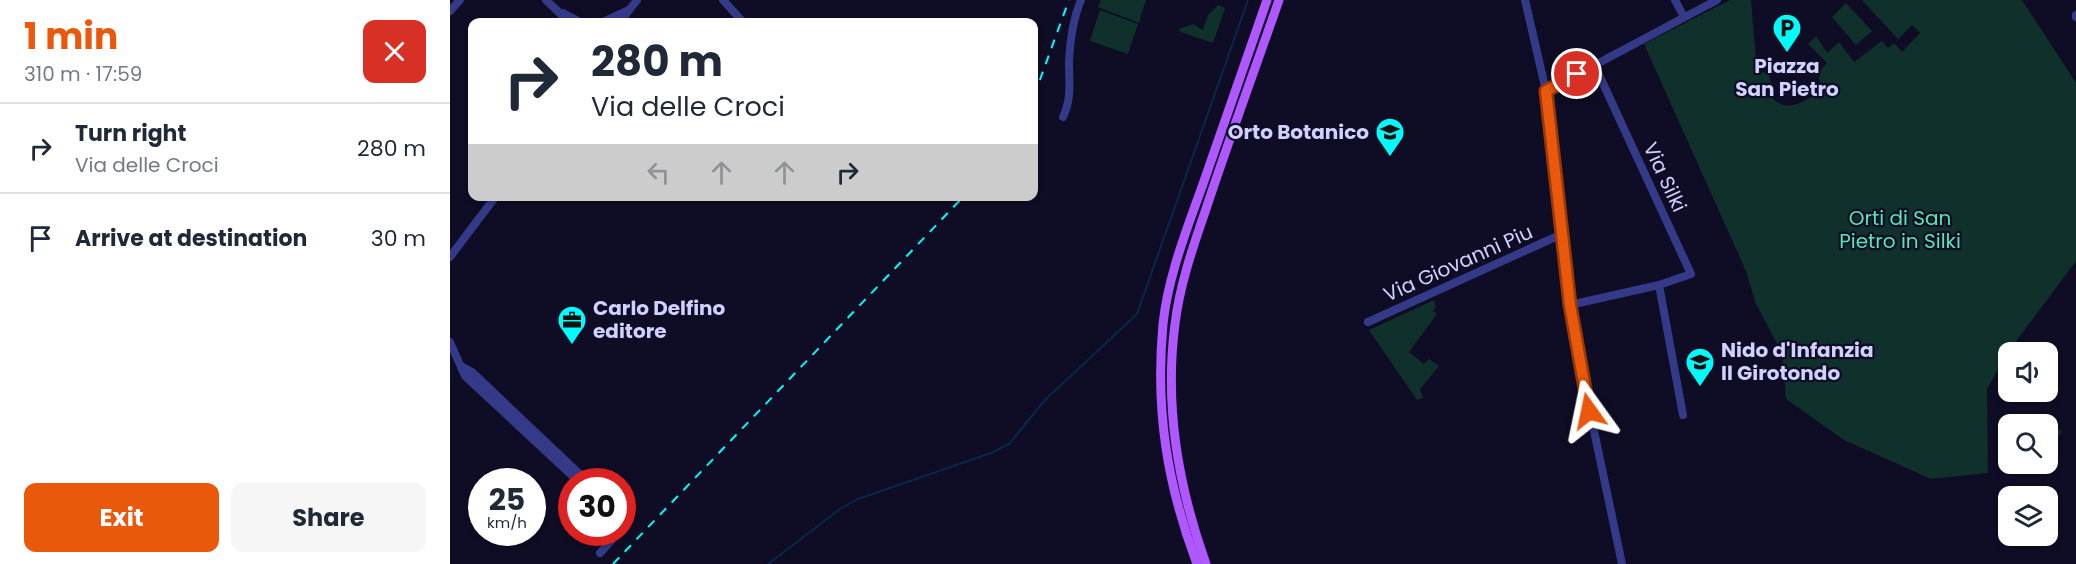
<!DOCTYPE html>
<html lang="en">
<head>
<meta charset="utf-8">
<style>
  body { margin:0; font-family:Poppins,sans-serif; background:#f6f6f7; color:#1f2937; height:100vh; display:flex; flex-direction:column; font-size:22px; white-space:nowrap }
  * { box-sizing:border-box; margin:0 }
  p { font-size:20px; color:#747a83 }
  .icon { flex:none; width:33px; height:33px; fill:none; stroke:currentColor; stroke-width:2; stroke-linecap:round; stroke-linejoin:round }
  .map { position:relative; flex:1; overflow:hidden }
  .sheet { display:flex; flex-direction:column; background:#fff; width:450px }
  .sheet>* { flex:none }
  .guide { position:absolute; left:18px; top:18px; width:570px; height:183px; border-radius:12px; box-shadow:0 2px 4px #0004; background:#fff; color:#1f2937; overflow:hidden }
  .buttons { position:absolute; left:1548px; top:342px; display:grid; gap:12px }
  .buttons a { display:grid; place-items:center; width:60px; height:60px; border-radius:12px; background:#fff; box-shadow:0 2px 4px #0004; font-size:30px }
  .speed { position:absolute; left:18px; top:468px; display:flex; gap:12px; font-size:30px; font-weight:700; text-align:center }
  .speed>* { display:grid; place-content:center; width:78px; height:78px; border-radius:50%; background:#fff; box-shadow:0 2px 4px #0004; line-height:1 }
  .speed small { font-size:15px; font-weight:400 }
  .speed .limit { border:9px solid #d22; background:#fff; color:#111 }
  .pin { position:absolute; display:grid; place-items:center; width:51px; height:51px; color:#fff; margin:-26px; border:3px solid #fff; border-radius:50%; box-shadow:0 2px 6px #0007 }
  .me { position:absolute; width:66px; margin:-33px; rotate:348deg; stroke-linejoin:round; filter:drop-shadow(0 0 4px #0008) }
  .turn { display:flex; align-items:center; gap:21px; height:126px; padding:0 24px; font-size:27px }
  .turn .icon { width:78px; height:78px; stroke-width:2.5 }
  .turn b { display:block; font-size:42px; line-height:51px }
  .lanes { display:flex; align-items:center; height:57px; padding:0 24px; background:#0003; justify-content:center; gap:30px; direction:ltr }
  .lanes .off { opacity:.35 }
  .round { display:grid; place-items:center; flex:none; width:63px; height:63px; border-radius:12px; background:#f6f6f7 }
  .summary { display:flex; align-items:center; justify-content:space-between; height:102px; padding:0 24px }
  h1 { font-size:36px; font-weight:700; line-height:45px; color:#ea580c }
  .primary-button { display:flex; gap:12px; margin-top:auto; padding:12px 24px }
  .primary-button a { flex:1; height:69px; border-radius:12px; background:#ea580c; color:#fff; font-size:24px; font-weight:700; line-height:69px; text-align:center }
  .primary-button a+a { background:#f6f6f7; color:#1f2937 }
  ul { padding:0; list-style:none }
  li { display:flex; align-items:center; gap:18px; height:90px; padding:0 24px; border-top:2px solid #e0e1e3 }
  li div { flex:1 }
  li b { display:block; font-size:22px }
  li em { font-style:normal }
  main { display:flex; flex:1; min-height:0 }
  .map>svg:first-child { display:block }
</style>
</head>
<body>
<main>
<section class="sheet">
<div class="summary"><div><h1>1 min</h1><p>310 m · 17:59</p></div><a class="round" style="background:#d93025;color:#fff"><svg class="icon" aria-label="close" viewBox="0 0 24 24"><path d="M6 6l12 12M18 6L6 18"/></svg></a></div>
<ul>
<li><svg class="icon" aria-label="right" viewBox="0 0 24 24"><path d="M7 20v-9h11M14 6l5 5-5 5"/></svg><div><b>Turn right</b><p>Via delle Croci</p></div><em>280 m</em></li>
<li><svg class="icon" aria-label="arrive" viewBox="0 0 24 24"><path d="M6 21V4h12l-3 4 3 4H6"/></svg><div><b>Arrive at destination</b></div><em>30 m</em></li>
</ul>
<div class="primary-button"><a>Exit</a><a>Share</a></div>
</section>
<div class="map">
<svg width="1626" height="564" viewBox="0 0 1626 564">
  <rect width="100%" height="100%" fill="#0e0d25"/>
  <!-- green -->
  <g fill="#0f302b">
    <polygon points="651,0 696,0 689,23 648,7"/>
    <path d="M 1280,0 L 1301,0 L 1307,72 L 1319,73 L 1324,100 C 1342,114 1358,98 1374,88 L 1369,80 L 1370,71 L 1377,63 L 1358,44 L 1366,36 L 1377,53 L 1389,42 L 1404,62 L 1432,41 L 1438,48 L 1444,43 L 1452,52 L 1470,33 L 1462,25 L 1448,39 L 1412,0 L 1572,0 L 1626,83 L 1626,261 L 1558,352 L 1537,389 L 1538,473 L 1481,479 L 1394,440 L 1336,399 L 1332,353 L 1306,304 L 1296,271 L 1194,44 Z"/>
    <polygon points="1396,3 1422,31 1406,45 1382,17"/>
    <polygon points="768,5 775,8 763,43 731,32 729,29 743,24 753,30 758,15"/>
    <polygon points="650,10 688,24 678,54 640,41"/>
    <polygon points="984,300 986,307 983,311 987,314 959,352 974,364 979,359 989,366 970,389 973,398 967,400 919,330"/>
    <polygon points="1591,414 1612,432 1604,441 1598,436 1598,424 1583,424"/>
  </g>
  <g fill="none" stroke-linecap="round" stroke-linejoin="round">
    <!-- stream -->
    <polyline stroke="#082749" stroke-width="2" points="318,564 390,509 408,499 541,453 559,444 594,401 687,314 798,0"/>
    <!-- minor -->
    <g stroke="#343a88" stroke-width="8">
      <polyline points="96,0 119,22"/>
      <polyline points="273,0 293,22"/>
      <polyline points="1075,0 1096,91 1126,345 1172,564"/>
      <polyline points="1225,0 1234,17"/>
      <polyline points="0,11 10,0"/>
      <polyline points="113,13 130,22"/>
      <polyline points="1626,15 1626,17"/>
      <polyline points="153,22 179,10"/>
      <polyline points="170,22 187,0"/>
      <polyline points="1096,91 1267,0"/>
      <path d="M 613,117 C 622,98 619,82 619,61 C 620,40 623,19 631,0"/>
      <polyline points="0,257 46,196"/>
      <polyline points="1209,285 1233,415"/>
      <polyline points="1120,305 1209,285 1241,274 1144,64"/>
      <polyline points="918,322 1112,234"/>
      <polyline points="0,342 15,376 129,482"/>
      <polyline points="11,366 22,372 138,482"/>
      <polyline points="172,512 180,519 172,528"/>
      <polyline points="150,553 169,532"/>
    </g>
    <!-- major -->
    <g stroke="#af58ff" stroke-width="9">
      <path d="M 747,564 C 717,484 705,410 713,324 C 718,276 737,229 753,184 C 774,123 796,61 817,0"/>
      <path d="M 756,564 C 728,486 714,407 725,324 C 730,283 744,244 757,206 C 780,137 805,69 829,0"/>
    </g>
    <!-- rail -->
    <g stroke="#00fcfa" stroke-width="2" stroke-dasharray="9 8" stroke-linecap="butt">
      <polyline points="584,96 619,0"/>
      <polyline points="163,564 514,196"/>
    </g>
  </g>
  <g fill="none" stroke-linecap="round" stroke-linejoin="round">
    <!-- route casing -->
    <g stroke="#983908" stroke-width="15">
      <polyline id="route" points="1127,74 1096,91 1120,305 1139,411"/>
    </g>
    <!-- route -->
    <use href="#route" stroke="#ea580c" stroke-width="10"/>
  </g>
  <!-- icons -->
  <defs>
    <g id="parking-pin" transform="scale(1.5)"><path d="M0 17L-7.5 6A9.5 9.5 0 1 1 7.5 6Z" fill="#00fcfa" stroke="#0e0d25"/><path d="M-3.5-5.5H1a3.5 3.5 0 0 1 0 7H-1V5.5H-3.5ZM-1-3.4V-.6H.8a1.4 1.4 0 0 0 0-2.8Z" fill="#111"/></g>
    <g id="university-pin" transform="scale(1.5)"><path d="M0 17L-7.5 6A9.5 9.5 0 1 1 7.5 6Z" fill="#00fcfa" stroke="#0e0d25"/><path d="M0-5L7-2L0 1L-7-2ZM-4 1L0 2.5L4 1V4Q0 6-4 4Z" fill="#111"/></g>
    <g id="office-pin" transform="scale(1.5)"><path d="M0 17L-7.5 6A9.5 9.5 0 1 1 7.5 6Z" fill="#00fcfa" stroke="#0e0d25"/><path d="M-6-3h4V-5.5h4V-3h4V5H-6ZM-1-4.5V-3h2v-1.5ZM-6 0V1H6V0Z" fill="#111"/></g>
    <g id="school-pin" transform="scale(1.5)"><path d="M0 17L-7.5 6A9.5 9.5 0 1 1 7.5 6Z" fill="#00fcfa" stroke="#0e0d25"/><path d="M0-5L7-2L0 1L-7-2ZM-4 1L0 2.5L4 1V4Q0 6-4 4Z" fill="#111"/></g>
  </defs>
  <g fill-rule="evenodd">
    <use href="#parking-pin" x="1337" y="28"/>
    <use href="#university-pin" x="940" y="132"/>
    <use href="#office-pin" x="122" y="320"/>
    <use href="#school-pin" x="1250" y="362"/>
  </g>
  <g text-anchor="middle" stroke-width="4.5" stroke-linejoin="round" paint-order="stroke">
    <!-- poi labels -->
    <g font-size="20" font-weight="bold" fill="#d1d1ff" stroke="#0e0d25" text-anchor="start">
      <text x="1337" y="73" text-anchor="middle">Piazza<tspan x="1337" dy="23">San Pietro</tspan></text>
      <text x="919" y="139" text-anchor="end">Orto Botanico</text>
      <text x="143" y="315">Carlo Delfino<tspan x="143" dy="23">editore</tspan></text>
      <text x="1271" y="357">Nido d'Infanzia<tspan x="1271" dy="23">Il Girotondo</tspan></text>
    </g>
    <!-- street labels -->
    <g font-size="20" fill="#d1d1ff" stroke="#0e0d25">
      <text transform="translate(1215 177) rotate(65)" y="7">Via Silki</text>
      <text transform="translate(1008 263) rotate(-24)" y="7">Via Giovanni Piu</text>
    </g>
    <!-- park labels -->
    <g font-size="20" fill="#54e8b3" stroke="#0e0d25">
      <text x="1450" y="225">Orti di San<tspan x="1450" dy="23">Pietro in Silki</tspan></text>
    </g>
  </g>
</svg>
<div class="buttons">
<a><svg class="icon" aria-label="sound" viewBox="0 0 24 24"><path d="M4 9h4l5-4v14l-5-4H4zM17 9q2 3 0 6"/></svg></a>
<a><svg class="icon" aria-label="search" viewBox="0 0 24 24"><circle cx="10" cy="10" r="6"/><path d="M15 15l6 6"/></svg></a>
<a><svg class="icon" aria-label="layers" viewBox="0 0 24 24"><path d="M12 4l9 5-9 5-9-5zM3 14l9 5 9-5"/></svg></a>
</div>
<div class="speed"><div>25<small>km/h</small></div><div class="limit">30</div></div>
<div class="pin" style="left:1127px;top:74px;background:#d93025"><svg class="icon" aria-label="arrive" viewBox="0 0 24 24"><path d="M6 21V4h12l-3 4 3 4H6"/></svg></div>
<svg class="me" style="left:1139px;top:411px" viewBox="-20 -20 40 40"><path d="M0-17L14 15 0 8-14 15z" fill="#ea580c" stroke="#fff" stroke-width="4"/></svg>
<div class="guide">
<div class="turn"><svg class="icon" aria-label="right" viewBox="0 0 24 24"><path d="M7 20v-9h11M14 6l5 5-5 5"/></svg><div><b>280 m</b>Via delle Croci</div></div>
<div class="lanes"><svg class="icon off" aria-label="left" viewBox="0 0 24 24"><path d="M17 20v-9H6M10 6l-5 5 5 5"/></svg><svg class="icon off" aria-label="ahead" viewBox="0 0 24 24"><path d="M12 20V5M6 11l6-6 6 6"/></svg><svg class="icon off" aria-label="ahead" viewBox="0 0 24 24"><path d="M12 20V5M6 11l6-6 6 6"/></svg><svg class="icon" aria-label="right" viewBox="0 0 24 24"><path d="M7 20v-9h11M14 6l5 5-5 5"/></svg></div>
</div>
</div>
</main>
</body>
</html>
